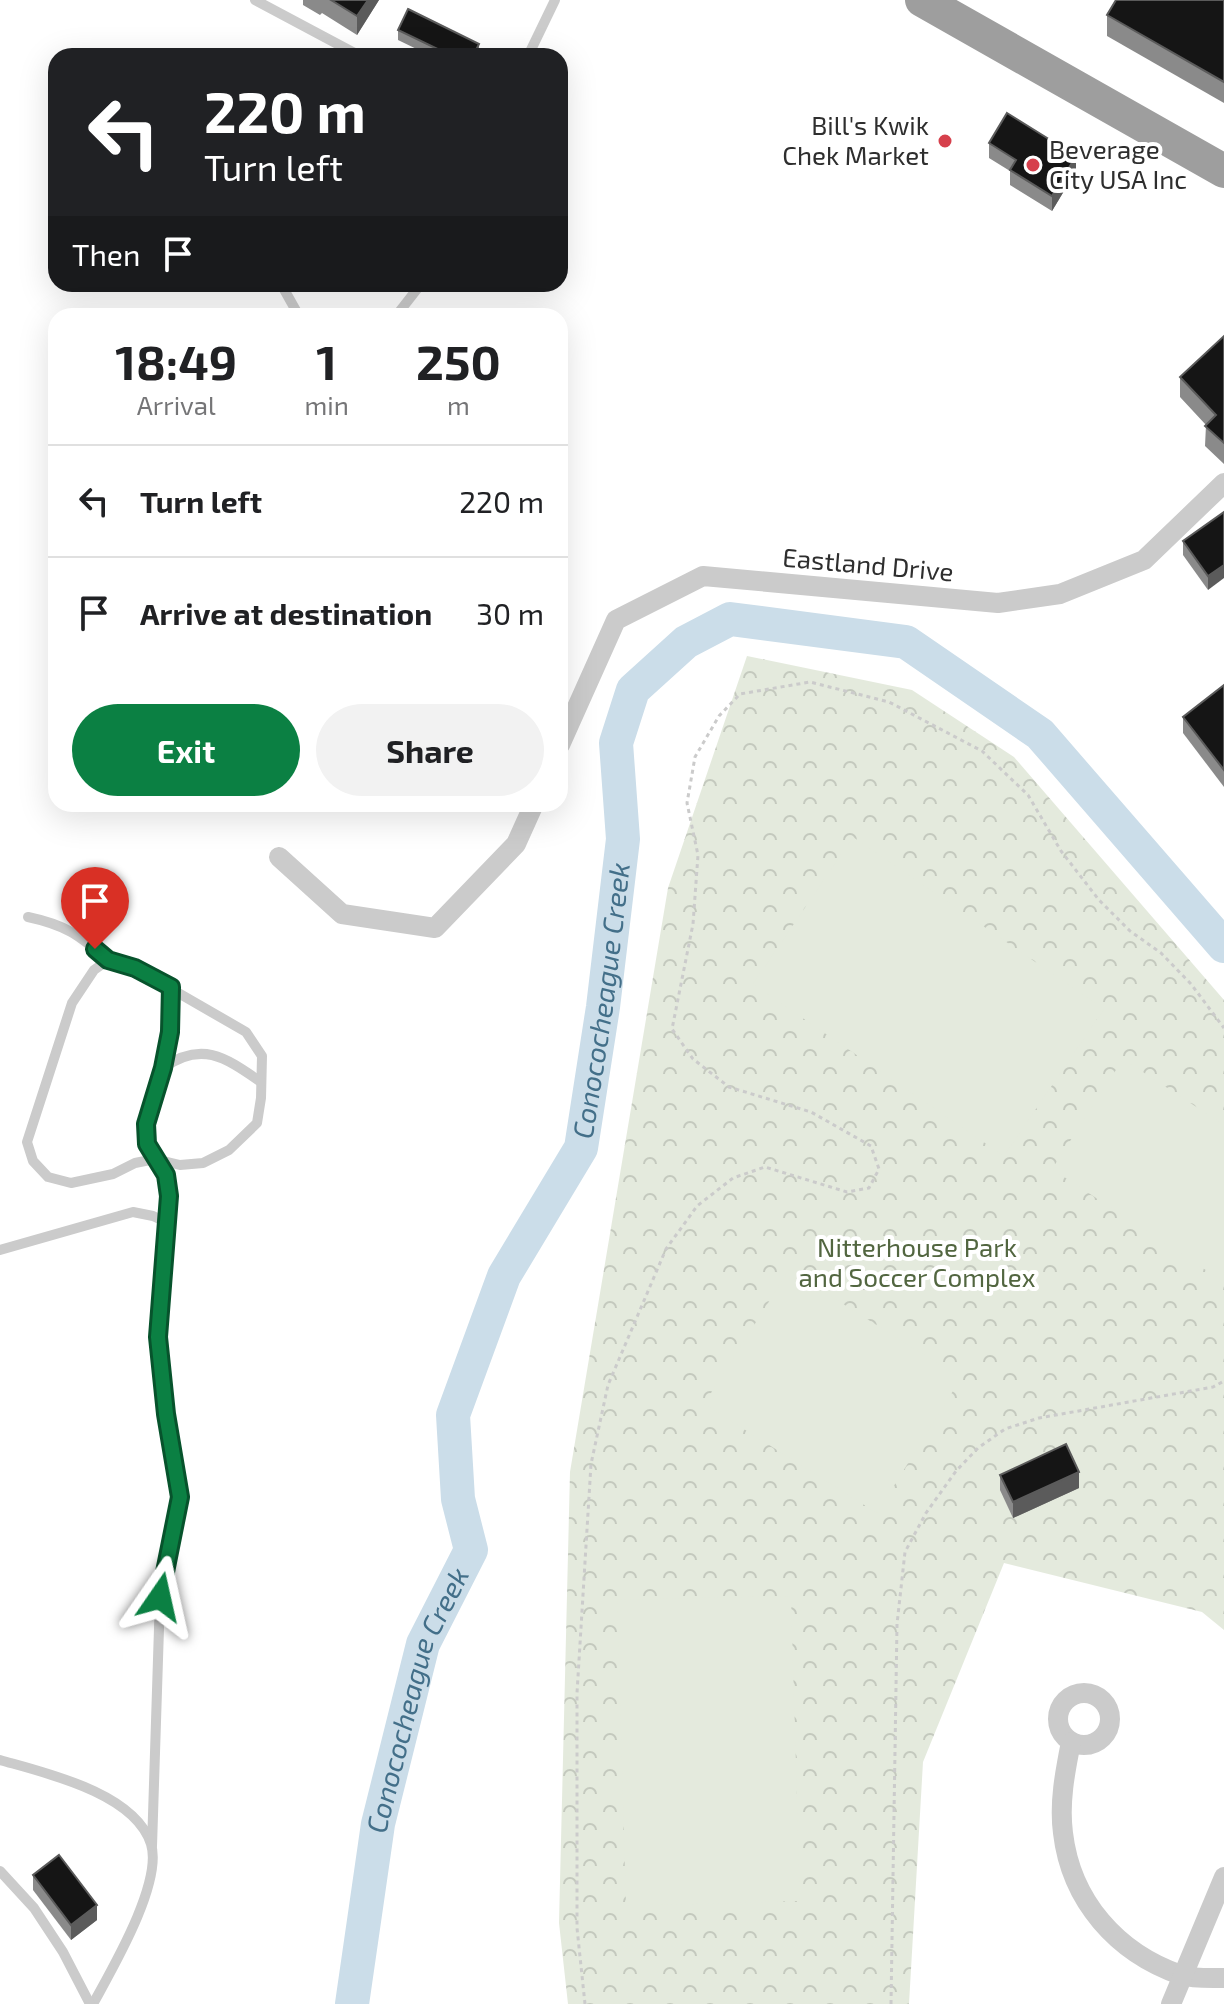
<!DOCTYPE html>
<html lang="en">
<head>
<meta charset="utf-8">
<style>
  body { margin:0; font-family:"Exo 2",sans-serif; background:#f2f2f2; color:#202124; height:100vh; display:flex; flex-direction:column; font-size:30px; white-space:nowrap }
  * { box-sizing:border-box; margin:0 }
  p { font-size:26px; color:#757577 }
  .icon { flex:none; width:44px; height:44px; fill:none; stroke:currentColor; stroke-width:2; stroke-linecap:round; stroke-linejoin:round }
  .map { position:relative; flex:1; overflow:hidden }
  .side { position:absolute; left:48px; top:308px; width:520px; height:504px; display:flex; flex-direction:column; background:#fff; border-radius:24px; box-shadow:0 8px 32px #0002 }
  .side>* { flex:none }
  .hud { position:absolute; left:48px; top:48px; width:520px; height:244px; border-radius:24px; box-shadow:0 8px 32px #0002; background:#202124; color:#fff; overflow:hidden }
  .pin { position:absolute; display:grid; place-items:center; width:68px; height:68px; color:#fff; margin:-82px -34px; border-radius:50% 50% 50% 0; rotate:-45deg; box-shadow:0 0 8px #0007 }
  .pin .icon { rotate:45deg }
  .me { position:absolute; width:88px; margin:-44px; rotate:11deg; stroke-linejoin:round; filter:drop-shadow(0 0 6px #0008) }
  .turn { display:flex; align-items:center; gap:28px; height:168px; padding:0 24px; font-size:36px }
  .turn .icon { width:104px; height:104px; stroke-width:2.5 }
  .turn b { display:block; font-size:56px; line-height:68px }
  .then { display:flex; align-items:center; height:76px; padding:0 24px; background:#0003; gap:16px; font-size:30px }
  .eta { display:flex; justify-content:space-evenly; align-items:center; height:136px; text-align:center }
  .eta b { font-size:48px; font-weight:700; line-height:56px }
  .button { display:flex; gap:16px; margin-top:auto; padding:16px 24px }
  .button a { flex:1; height:92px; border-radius:48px; background:#0b8043; color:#fff; font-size:32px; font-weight:700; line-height:92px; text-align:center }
  .button a+a { background:#f2f2f2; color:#202124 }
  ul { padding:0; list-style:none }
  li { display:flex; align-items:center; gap:24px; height:112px; padding:0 24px; border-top:2px solid #e0e0e0 }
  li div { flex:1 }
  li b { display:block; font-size:30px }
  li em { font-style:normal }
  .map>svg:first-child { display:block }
</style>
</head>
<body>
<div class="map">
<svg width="1224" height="2004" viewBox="0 0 1224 2004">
  <defs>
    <pattern id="forest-crowns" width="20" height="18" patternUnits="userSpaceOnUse" patternTransform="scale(2)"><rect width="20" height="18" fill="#e4eadd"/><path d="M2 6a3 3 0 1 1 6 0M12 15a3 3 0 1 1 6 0" fill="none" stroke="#c4c9be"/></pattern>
  </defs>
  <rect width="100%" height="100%" fill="#fff"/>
  <!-- forest -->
  <polygon fill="url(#forest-crowns)" points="747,656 912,690 1014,757 1224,1000 1224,1630 1202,1612 1004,1563 923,1762 909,2004 568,2004 559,1923 570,1472 668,888"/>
  <!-- garden -->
  <g fill="#e4eadd">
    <polygon points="853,837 1104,1009 1004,1156 753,984"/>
    <polygon points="1123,1059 1224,1125 1224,1282 1052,1169"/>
    <polygon points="789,1270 961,1378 877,1513 704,1404"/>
    <polygon points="791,1596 800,1901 626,1906 617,1600"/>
  </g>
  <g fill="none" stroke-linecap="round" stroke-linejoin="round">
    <!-- river -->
    <path stroke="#cbdde9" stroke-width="34" id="s1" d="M 352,2004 L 378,1824 L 423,1644 L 471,1550 L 458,1499 L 453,1415 L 504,1276 L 581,1148 L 603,1007 L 623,839 L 616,743 L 633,690 L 686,642 L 730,619 L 906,642 L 1040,734 L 1224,946"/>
    <!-- path -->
    <g stroke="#cbcbcb" stroke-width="3" stroke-dasharray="4 4" stroke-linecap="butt">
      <polyline points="585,2004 577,1928 577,1693 591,1464 608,1385 666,1249 697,1206 733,1178 765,1167 847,1192 869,1188 879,1169 871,1146 811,1112 729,1087 693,1059 672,1029 693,924 698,855 687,803 695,757 719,716 740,694 810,682 889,702 982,751 1028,795 1061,851 1099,900 1130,931 1161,953 1191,984 1224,1028"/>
      <polyline points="891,2004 897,1624 905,1552 926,1513 956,1471 978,1448 1005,1429 1039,1418 1213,1387 1224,1381"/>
    </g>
    <!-- service -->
    <g stroke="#cbcbcb" stroke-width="10">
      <polyline points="255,0 360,56"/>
      <polyline points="528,56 555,0"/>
      <polyline points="281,284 299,316"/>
      <polyline points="396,316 421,284"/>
      <path d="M 28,917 C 66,925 79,935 108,960"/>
      <polygon points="108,960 135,968 246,1032 262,1056 261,1098 257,1123 229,1150 203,1163 180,1165 155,1159 135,1163 113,1174 71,1183 48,1177 33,1161 27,1142 72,1003 94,970"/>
      <path d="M 163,1068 C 202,1040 226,1058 261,1082"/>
      <polyline points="0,1250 133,1212 153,1216 168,1223"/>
      <path d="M 0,1760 C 46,1773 135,1793 151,1844 C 163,1883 112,1969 93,2004"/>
      <polyline points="152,1846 160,1597 180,1497 166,1414 158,1337 169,1196 166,1175 147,1144 146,1124 163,1068 170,1032 171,987"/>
      <polyline points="0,1871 34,1908 63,1952 90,2004"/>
    </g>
    <!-- minor -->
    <g stroke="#cbcbcb" stroke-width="20">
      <polyline points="560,745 616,620 703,576 998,603 1060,594 1144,560 1224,483"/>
      <polyline points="279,857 342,914 435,928 516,844 534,804"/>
      <circle cx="1084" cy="1719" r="26"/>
      <path d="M 1071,1742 C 1065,1772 1059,1803 1063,1833 C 1071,1901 1117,1953 1181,1975 C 1194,1979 1211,1978 1224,1978"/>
      <polyline points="1171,2004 1224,1877"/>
    </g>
    <!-- trunk -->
    <polyline stroke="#9e9e9e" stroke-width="34" points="922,0 1224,171"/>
  </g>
  <!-- wall -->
  <g fill="#8a8a8a">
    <polygon points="303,0 379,0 357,35 322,13 320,15 303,5"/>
    <polygon points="1224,0 1224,103 1107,36 1107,15"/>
    <polygon points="398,30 479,54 478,56 431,56 398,40"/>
    <polygon points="989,143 1076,171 1052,211 1010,185 1010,171 989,158"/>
    <polygon points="1224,336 1224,464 1205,446 1206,425 1180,397 1180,377"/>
    <polygon points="1224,512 1208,590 1183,555 1183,541"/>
    <polygon points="1224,685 1224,787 1183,733 1183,717"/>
    <polygon points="1000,1475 1079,1488 1013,1518 1000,1490"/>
    <polygon points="33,1875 97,1920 71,1940 33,1890"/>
  </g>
  <!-- shaded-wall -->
  <g fill="#5b5b5b">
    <polygon points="368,0 379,0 357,35 357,16"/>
    <polygon points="479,44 478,56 473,56"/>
    <polygon points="1076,156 1076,171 1052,211 1052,196"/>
    <polygon points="1224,565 1224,578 1208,590 1208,576"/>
    <polygon points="1079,1472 1079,1488 1013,1518 1013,1502"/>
    <polygon points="97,1905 97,1920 71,1940 71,1925"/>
  </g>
  <!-- building -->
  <g fill="#151515" stroke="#5b5b5b" stroke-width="2">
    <polygon points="331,0 368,0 357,16"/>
    <polygon points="1116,0 1224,0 1224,82 1107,15"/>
    <polygon points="408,9 479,44 473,56 452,56 398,30"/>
    <polygon points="1007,113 1076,156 1052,196 1010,170 1016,160 989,143"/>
    <polygon points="1224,336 1224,443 1205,426 1216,415 1180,377"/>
    <polygon points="1224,512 1224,565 1208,576 1183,541"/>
    <polygon points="1224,685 1224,770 1183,717"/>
    <polygon points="1066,1444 1079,1472 1013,1502 1000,1475"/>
    <polygon points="59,1855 97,1905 71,1925 33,1875"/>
  </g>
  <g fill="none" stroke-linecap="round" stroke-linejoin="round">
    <!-- route casing -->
    <g stroke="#07532c" stroke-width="20">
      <polyline id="route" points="95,949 108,960 135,968 171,987 170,1032 163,1068 146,1124 147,1144 166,1175 169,1196 158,1337 166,1414 180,1497 160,1597"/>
    </g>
    <!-- route -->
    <use href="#route" stroke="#0b8043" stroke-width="14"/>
  </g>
  <!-- markers -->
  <g fill="#d6404c" stroke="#fff" stroke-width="3">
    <circle cx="945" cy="141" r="8"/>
    <circle cx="1033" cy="165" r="8"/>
  </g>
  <g text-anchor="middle" stroke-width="8" stroke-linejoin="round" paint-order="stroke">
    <!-- poi labels -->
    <g font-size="26" fill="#2e2e2e" stroke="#fff" text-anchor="end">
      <text x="929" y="135">Bill's Kwik<tspan x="929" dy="30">Chek Market</tspan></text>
      <text x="1049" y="159" text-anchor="start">Beverage<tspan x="1049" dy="30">City USA Inc</tspan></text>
    </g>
    <!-- street labels -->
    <g font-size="26" fill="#2e2e2e" stroke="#fff">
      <text transform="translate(868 565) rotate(5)" y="9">Eastland Drive</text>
    </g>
    <!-- park labels -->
    <g font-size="26" fill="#526640" stroke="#fff">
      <text x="917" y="1257">Nitterhouse Park<tspan x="917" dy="30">and Soccer Complex</tspan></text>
    </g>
    <!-- water labels -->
    <g font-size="28" font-style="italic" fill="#436f89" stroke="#fff">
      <text dy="10" stroke="none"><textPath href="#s1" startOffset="1056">Conococheague Creek</textPath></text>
      <text dy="10" stroke="none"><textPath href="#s1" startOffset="312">Conococheague Creek</textPath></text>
    </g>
  </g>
</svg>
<div class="pin" style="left:95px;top:949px;background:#d93025"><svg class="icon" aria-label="arrive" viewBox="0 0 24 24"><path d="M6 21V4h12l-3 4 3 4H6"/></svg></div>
<svg class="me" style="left:160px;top:1597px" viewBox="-20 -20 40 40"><path d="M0-17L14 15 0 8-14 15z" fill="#0b8043" stroke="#fff" stroke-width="4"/></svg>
<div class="hud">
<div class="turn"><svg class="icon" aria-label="left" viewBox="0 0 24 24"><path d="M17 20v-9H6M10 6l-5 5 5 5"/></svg><div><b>220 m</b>Turn left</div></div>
<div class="then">Then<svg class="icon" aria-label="arrive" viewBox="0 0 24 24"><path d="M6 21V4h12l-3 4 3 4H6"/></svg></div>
</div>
<section class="side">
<div class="eta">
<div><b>18:49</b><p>Arrival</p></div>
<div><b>1</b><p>min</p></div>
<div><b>250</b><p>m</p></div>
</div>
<ul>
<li><svg class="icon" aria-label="left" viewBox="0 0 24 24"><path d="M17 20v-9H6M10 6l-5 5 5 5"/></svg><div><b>Turn left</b></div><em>220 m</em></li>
<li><svg class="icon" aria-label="arrive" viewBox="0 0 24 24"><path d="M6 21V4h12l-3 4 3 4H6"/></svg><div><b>Arrive at destination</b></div><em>30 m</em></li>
</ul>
<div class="button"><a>Exit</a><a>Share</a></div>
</section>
</div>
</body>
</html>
